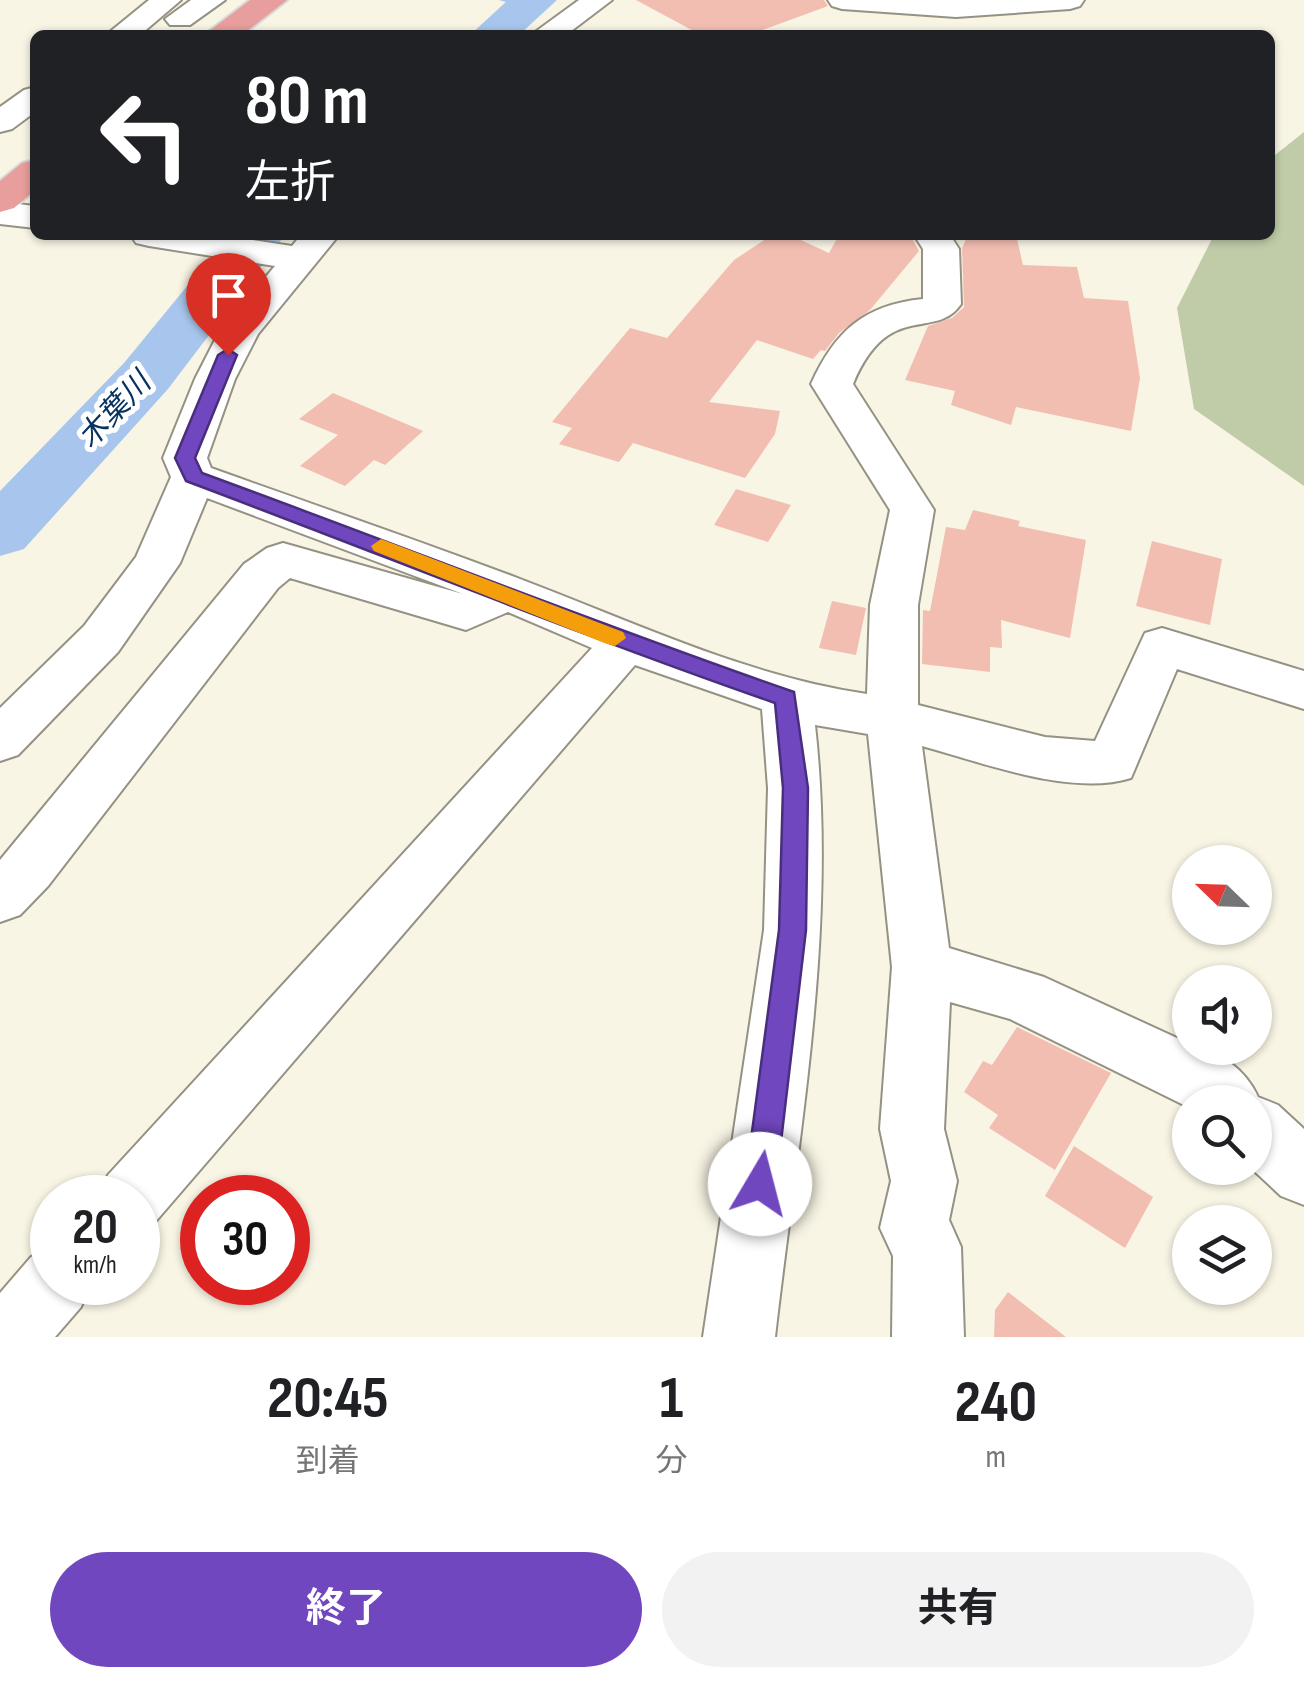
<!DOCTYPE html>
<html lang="ja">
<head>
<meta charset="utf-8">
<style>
  body { margin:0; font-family:"Sofia Sans Condensed","Noto Sans JP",sans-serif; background:#f2f2f2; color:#202124; height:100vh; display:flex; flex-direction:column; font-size:38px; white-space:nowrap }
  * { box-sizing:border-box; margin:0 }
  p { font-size:32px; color:#757577 }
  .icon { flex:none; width:55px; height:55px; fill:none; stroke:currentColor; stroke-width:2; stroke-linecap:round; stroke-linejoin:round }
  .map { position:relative; height:1337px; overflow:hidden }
  .side { display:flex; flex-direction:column; background:#fff; flex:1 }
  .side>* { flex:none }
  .top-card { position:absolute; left:30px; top:30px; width:1245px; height:210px; border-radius:15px; box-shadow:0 2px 8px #0004; background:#202124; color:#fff; overflow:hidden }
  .needle { width:65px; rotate:293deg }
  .buttons { position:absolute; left:1172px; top:845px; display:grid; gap:20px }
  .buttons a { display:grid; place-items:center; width:100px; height:100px; border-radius:50%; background:#fff; box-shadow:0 2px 8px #0004; font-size:50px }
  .speed { position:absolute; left:30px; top:1175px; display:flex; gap:20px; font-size:50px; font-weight:700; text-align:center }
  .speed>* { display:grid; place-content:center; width:130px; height:130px; border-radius:50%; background:#fff; box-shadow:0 2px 8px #0004; line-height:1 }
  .speed small { font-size:25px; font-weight:400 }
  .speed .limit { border:15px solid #d22; background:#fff; color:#111 }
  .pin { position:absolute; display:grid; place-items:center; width:85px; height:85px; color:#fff; margin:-102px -42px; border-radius:50% 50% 50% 0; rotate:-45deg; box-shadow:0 0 10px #0007 }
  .pin .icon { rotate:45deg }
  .me { position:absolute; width:110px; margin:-55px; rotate:8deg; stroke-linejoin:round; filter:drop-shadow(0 0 8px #0008) }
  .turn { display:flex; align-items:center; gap:35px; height:210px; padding:0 50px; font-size:45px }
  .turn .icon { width:130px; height:130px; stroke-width:2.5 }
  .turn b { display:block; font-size:70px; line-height:85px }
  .eta { display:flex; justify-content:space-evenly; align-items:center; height:170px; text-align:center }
  .eta b { font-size:60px; font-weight:700; line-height:70px }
  .action { display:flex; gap:20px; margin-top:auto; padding:20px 50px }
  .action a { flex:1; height:115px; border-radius:60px; background:#7147c0; color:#fff; font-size:40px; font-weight:700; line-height:115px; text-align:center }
  .action a+a { background:#f2f2f2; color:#202124 }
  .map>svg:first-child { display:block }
</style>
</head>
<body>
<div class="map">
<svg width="1304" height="1337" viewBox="0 0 1304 1337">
  <rect width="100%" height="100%" fill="#f8f5e5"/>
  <!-- green -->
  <polygon fill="#c0cca8" points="1304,132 1304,486 1194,409 1177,308 1214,235 1270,235 1270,159"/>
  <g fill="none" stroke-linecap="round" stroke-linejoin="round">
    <!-- stream -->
    <polygon fill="#a8c6ed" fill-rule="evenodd" points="499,0 511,0 530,6 526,8"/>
    <!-- river -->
    <g fill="#a8c6ed" fill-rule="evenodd">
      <polygon points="508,0 557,0 519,35 470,35"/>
      <polygon points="229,235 285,235 168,389 24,549 0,556 0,491 124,363"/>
    </g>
  </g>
  <!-- building -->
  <g fill="#f3beb2">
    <polygon points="636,0 824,0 828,6 749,35 701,35"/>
    <polygon points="772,235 790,235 829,253 839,235 910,235 919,251 870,310 839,333 825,351 821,350 813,359 757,340 709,402 780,411 775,434 745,478 633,443 619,462 559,444 572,428 552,422 630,328 667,338 734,260"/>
    <polygon points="968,235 1016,235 1023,265 1077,267 1084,298 1128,301 1140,378 1131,431 1016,407 1011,425 951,405 955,391 905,380 928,326 952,318 964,307 962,248"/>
    <polygon points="333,393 423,431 385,465 374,460 345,486 300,466 338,435 299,419"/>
    <polygon points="736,489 791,505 768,542 714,525"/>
    <polygon points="973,510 1020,521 1018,526 1086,540 1070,638 1001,620 1002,648 990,647 990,672 922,664 923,610 930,611 946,527 965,530"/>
    <polygon points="1152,541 1222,559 1210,625 1136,606"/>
    <polygon points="832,601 866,608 856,655 819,648"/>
    <polygon points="1017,1027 1111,1073 1055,1170 989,1128 998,1115 964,1092 983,1061 992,1065"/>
    <polygon points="1074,1146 1153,1197 1125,1248 1045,1196"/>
    <polygon points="1008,1292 1066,1337 994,1337 995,1310"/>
  </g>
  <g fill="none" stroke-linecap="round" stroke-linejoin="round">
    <!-- minor casing -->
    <g stroke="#959183" stroke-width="4">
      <g id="minor">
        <polygon points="149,0 181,0 140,35 106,35"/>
        <polygon points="191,0 225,0 190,25 170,25 165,19"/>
        <polygon points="579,0 612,0 566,35 531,35"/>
        <polygon points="828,0 1084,0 1080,6 1070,9 956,17 842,9 832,6"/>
        <polygon points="35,87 35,112 12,129 0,132 0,107 24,90"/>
        <polygon points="0,202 35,206 35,228 0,224"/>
        <path d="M 131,235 L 219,235 L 292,246 L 301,235 L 339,235 L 258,334 L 235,379 L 207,458 L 211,468 C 314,505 417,540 520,579 C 634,622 745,676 867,694 L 870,605 L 890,510 L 811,384 C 835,331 864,305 923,299 L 923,249 L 914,235 L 950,235 L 959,249 L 961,304 C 935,342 889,298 853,384 L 934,510 L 918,605 L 918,705 L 1045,737 L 1095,741 L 1145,633 L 1162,628 L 1304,671 L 1304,709 L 1177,669 L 1131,778 C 1071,797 981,762 922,746 L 949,948 L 1044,977 L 1190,1044 L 1190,1048 C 1219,1048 1247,1072 1258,1097 L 1278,1105 L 1304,1129 L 1304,1205 L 1281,1196 L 1251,1168 L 1255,1168 L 1255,1102 L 1190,1102 L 1190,1108 L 1010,1019 L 950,1002 L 944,1129 L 957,1181 L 949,1220 L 961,1247 L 964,1337 L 892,1337 L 893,1256 L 880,1228 L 891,1181 L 880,1129 L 892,967 L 868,734 L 815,725 C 838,929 798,1135 775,1337 L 703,1337 L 764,930 L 768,788 L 762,709 L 635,665 L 156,1221 L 138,1229 L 138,1198 L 99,1198 L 108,1175 L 592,648 L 508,612 L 466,630 L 290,578 L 278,588 L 48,886 L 20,915 L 0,922 L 0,860 L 244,564 L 267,548 L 283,543 L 463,594 L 207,498 L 180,563 L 118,652 L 18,755 L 0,761 L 0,708 L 84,626 L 136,557 L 171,477 L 163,458 L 195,379 L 220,330 L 275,266 L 149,246 L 136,243 Z"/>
        <polygon points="52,1249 52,1282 90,1282 81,1307 55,1337 0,1337 0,1293 31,1257"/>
      </g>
    </g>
    <!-- major casing -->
    <g stroke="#d8d8d7" stroke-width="4">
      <g id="major">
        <polygon points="250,0 287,0 242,35 204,35"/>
        <polygon points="35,160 35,190 14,208 0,212 0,181 22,163"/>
      </g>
    </g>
    <!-- minor -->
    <use href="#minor" fill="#fff" fill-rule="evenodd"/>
    <!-- major -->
    <use href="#major" fill="#e79e9c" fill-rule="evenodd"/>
  </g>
  <!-- route -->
  <path fill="#7147c0" stroke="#492e7d" stroke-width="2.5" d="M 228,349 L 237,355 L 195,458 L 202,473 C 399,545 595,623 794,692 L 808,788 L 806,930 L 776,1184 L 771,1195 L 760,1199 L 750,1195 L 745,1184 L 779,930 L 783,788 L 775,703 C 577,634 383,555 186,481 L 175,458 L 218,355 Z"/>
  <!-- slow -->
  <polygon fill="#f59e0b" points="381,539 623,632 626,638 615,646 607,644 374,551 371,546"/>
  <g text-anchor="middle" stroke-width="10" stroke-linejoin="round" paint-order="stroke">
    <!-- water labels -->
    <g font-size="30" font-style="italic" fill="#083361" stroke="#fff">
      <text transform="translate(114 410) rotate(-47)" y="10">木葉川</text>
    </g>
  </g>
</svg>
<div class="buttons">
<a><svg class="needle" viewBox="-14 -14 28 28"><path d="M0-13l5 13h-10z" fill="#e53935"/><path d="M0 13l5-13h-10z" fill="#757577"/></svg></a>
<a><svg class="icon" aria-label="sound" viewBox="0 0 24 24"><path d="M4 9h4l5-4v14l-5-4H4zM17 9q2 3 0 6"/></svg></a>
<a><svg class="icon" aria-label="search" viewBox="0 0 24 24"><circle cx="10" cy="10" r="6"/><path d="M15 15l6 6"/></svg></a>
<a><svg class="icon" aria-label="layers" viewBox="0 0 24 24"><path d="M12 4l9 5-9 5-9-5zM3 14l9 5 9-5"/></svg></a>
</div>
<div class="speed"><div>20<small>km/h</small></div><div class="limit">30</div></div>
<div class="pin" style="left:228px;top:355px;background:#d93025"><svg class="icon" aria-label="arrive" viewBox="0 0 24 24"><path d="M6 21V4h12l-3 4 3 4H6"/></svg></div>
<svg class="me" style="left:760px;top:1184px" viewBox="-20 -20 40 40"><circle r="19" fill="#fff"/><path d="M0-13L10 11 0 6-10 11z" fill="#7147c0"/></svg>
<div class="top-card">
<div class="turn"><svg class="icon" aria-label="left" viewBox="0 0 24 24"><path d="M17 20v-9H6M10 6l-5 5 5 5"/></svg><div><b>80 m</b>左折</div></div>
</div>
</div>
<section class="side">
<div class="eta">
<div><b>20:45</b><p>到着</p></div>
<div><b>1</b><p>分</p></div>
<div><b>240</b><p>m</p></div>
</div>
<div class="action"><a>終了</a><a>共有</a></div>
</section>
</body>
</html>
